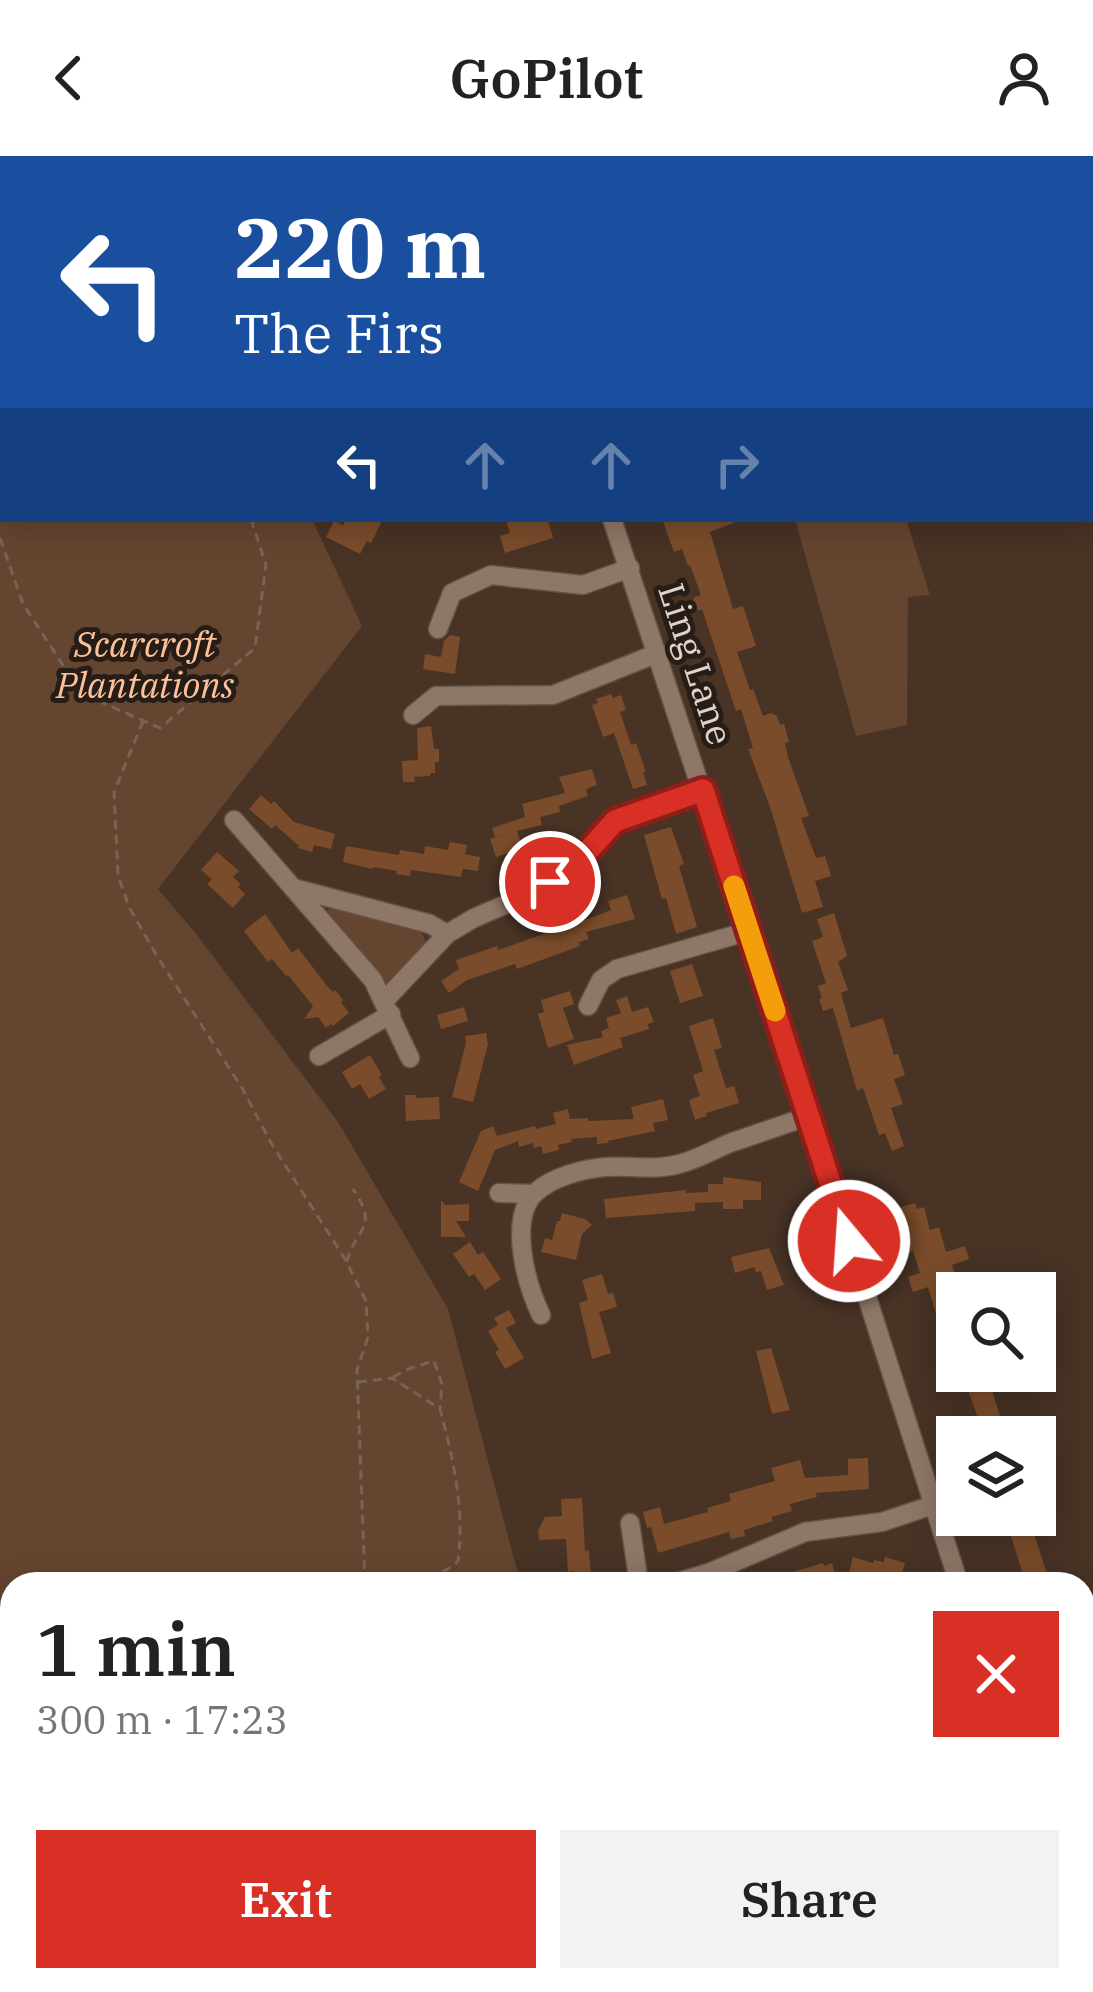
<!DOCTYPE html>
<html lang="en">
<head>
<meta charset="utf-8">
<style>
  body { margin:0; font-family:"IBM Plex Serif",serif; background:#f2f2f2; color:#222; height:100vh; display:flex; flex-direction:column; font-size:45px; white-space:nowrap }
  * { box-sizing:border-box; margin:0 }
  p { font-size:39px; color:#767676 }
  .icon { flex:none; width:66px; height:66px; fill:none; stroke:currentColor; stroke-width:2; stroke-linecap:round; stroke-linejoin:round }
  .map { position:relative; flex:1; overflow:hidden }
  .side { position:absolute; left:0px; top:1416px; width:1095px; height:420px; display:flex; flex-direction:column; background:#fff; border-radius:36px 36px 0 0; box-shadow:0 6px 30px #0003 }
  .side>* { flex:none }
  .banner { position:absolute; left:0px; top:0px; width:1095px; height:366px; box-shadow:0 6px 30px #0003; background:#1a4fa0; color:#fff; overflow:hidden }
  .buttons { position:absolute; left:936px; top:1116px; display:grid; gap:24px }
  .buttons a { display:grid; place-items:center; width:120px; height:120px; border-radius:0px; background:#fff; box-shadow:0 6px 30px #0003; font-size:60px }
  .pin { position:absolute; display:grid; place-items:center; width:102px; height:102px; color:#fff; margin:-51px; border:6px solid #fff; border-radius:50%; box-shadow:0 3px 12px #0007 }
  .me { position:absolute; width:132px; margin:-66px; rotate:342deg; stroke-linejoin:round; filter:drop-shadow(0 0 9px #0008) }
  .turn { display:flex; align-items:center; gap:42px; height:252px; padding:0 36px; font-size:54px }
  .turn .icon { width:156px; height:156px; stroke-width:2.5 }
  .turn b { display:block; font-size:84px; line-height:102px }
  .lanes { display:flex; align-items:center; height:114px; padding:0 36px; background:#0003; justify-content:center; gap:60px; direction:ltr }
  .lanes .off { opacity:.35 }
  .round { display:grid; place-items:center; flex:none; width:126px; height:126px; border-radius:0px; background:#f2f2f2 }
  .head { display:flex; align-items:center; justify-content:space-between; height:204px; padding:0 36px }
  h1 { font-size:72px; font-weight:600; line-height:90px }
  .primary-button { display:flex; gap:24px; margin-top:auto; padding:24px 36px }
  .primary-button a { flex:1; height:138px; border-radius:0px; background:#d93025; color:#fff; font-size:48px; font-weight:600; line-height:138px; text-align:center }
  .primary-button a+a { background:#f2f2f2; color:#222 }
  header { display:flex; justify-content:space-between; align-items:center; height:156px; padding:0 36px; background:#fff; font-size:54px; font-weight:600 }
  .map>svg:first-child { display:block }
</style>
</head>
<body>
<header><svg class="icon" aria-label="back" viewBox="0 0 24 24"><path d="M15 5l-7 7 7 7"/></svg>GoPilot<svg class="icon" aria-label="person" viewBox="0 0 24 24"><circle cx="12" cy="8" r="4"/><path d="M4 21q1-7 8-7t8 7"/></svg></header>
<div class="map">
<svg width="1093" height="1836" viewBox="0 0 1093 1836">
  <rect width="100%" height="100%" fill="#483325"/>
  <!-- green -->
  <g fill="#644530">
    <polygon points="0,228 3,228 3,363 312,363 362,470 158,733 197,779 338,966 448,1153 515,1407 523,1428 12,1428 12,1824 337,1824 331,1836 13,1836 0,1813"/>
    <polygon points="795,363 906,363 930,439 908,441 907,569 856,580"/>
    <polygon points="331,750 421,775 426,787 387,827 324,760"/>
  </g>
  <!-- building -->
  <g fill="#7a4c2b">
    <polygon points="347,363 374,363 381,367 371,387 367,385 360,398 326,381 334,365 343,369"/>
    <polygon points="506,363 548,365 553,382 505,397 500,380 510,377"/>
    <polygon points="662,363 743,363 710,376 733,453 743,450 756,490 737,496 750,534 753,533 763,560 771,557 777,560 780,569 784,568 789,586 785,587 788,601 809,660 801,662 816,702 825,700 831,720 815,725 823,751 802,757 770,651 748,593 753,592 741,553 736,555 702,453 698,455 693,442 701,439 690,409 688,410 682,393 674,396"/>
    <polygon points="450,479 460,481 455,518 423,513 425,498 441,501 444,485"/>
    <polygon points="611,538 613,542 621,539 626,554 620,556 631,589 636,587 646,616 643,616 647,629 633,633 614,577 603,581 592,549 598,547 596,543"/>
    <polygon points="431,570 434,593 439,593 439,606 435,606 435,617 430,617 430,620 414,621 415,626 403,626 402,605 418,604 417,572"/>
    <polygon points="592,613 597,629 586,633 588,640 559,650 560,656 540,661 542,669 517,675 524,697 512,701 511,696 496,701 490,683 505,678 495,681 492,672 525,661 522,648 565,637 559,621"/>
    <polygon points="261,639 271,648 274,645 294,666 335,678 331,693 314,689 312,696 298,692 299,690 275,669 272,673 249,653"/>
    <polygon points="671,671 684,708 679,710 697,771 676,778 666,742 662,743 644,679"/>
    <polygon points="450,686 467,689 465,698 480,701 478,715 463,713 461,721 411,714 410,720 396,718 397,715 373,711 372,713 343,706 346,690 399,699 400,694 424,698 425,690 448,694"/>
    <polygon points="217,696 239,715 233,721 241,728 238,731 245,738 233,752 207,728 212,723 201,714"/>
    <polygon points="627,739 635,763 586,776 589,783 579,786 580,790 517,813 515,808 467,824 449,837 441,825 459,813 456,804 497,790 498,794 596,760 611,754 608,745"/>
    <polygon points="834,757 847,800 838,806 848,834 841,837 851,872 883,862 894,899 898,898 905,919 894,923 903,948 891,952 904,990 892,995 885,977 879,979 863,932 857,935 833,852 823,855 819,843 822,842 818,830 826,827 812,785 823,781 817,763"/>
    <polygon points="265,758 292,797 298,792 327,830 333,836 335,834 343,844 341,846 349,857 333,870 331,868 326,872 318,861 304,863 313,850 288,819 286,820 272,803 268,806 244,775"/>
    <polygon points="692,808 703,840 680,847 670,815"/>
    <polygon points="570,835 574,848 563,852 574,883 548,892 538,858 544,856 541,844"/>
    <polygon points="627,840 632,856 648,851 654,866 648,868 649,873 620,882 623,891 574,909 567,889 603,881 601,875 609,872 606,862 621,857 616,844"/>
    <polygon points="464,851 468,865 441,873 437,859"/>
    <polygon points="713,862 722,892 714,894 726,932 734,930 739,947 706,957 707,960 695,964 689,944 700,940 693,919 703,915 689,870"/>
    <polygon points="486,877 488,888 473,946 452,941 466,887 465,880"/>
    <polygon points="370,899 382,919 379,921 386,933 369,943 360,928 352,933 342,916"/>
    <polygon points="405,939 416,939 416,942 439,941 440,963 406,965"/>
    <polygon points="663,943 668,964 653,967 655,975 608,985 609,987 597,988 597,981 571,983 572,986 558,989 559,994 543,998 541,990 534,992 533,987 519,991 518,985 495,994 478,1035 459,1026 481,975 493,970 497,980 535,970 536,973 556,968 553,957 568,953 570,963 588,962 588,965 634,963 631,951"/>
    <polygon points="723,1021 761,1026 761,1044 743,1044 743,1053 723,1053 723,1046 695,1047 695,1055 606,1062 604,1043 686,1034 686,1037 708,1036 708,1028 723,1028"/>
    <polygon points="441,1044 445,1049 469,1048 469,1065 456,1065 466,1081 441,1081"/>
    <polygon points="915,1047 917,1053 924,1051 930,1074 939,1071 946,1096 965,1090 969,1103 952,1109 961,1137 957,1137 957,1152 936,1158 928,1131 913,1136 908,1121 920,1117 913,1095 894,1100 890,1086 904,1082 898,1052"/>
    <polygon points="562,1057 585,1063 592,1069 582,1078 576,1104 541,1096 545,1082 552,1084 557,1065 560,1065"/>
    <polygon points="470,1086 478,1099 483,1096 501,1123 485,1134 474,1118 469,1121 453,1098"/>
    <polygon points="769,1092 784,1129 767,1134 761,1115 756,1116 754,1111 735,1117 731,1101"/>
    <polygon points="602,1118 608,1138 613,1137 617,1151 599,1156 611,1197 592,1203 579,1147 588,1144 582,1124"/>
    <polygon points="509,1154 516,1167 506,1172 524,1202 505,1213 495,1196 499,1194 488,1175 498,1169 494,1162"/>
    <polygon points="771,1192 790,1254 772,1258 756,1195"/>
    <polygon points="961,1215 986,1215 1003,1270 1009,1268 1014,1281 976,1281 975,1279 983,1276"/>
    <polygon points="868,1302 869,1333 816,1337 817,1341 790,1348 792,1355 771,1361 773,1365 744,1374 745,1380 731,1383 729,1376 658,1397 651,1371 647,1372 643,1356 660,1351 664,1368 708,1356 707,1352 731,1345 729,1338 775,1325 771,1312 800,1304 805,1322 848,1319 848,1303"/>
    <polygon points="582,1342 585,1395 589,1394 591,1420 574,1421 574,1415 568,1416 566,1383 539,1384 538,1375 545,1361 562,1360 561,1343"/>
    <polygon points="1027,1371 1028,1375 1033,1374 1050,1428 1026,1428 1010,1377"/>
    <polygon points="853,1401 873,1407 874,1404 884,1406 885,1401 905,1407 899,1428 888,1425 887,1428 867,1428 869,1423 849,1417"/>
    <polygon points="823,1407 824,1410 832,1407 837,1424 824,1428 767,1428 766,1424"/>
  </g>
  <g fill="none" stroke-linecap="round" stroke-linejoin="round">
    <!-- minor casing -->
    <g stroke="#635246" stroke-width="21">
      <g id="minor">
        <polyline points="198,0 198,3"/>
        <polyline points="329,0 329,3"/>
        <polyline points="940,3 941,0"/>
        <polyline points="612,363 809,960 959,1428"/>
        <polyline points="438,473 452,437 491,419 583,429 630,412"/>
        <polyline points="413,559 436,540 553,539 658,497"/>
        <polyline points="234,664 373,824 410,902"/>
        <polyline points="293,732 430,768 447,778 474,762 530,738 569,714 615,665 702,634"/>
        <polyline points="385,844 447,778"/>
        <polyline points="588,850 601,824 617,813 749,775"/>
        <polyline points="319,900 391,858"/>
        <polyline points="499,1037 533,1038"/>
        <path d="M 541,1159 C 527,1130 507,1062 536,1036 C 553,1021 582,1013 605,1011 C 629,1009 654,1015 679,1008 C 696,1004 713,994 730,987 C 756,978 783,969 809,960"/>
        <polyline points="630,1367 639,1428"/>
        <polyline points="671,1428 711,1416 805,1376 882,1366 933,1349"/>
        <polyline points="1083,1799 1093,1829"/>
        <polyline points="714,1824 715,1836"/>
        <polyline points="0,1833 2,1836"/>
        <polyline points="544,1836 549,1824"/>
      </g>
    </g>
    <!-- major casing -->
    <g stroke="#635246" stroke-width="27">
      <g id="major">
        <polyline points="0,204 3,204"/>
        <polyline points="1092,205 1093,205"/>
      </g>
    </g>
    <!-- path -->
    <g stroke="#776458" stroke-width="3" stroke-dasharray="9 6" stroke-linecap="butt">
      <polyline points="0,326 3,324"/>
      <polyline points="0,382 23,448 82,538 160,572 255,492 266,409 251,363"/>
      <polyline points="143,565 114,636 118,719 129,751 157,800 242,932 271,987 345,1103 366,1145 368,1181 357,1214 365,1428"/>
      <path d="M 347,1106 C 356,1070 380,1073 353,1033"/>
      <polyline points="393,1221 408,1213 434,1205 442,1228 440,1252"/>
      <path d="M 358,1226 L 392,1222 L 440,1253 C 453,1302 465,1354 458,1405 C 444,1420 424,1418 407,1428"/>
      <polyline points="225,1836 230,1824"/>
    </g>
    <!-- minor -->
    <use href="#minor" stroke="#8f7767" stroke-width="18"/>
    <!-- major -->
    <use href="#major" stroke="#65a7b9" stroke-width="24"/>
  </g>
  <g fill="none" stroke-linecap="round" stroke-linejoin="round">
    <!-- route casing -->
    <g stroke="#8d1f18" stroke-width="30">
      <polyline id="route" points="550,726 578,706 615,665 703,634 849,1085"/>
    </g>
    <!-- route -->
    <use href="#route" stroke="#d93025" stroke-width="21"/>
    <!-- slow -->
    <polyline stroke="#f59e0b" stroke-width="21" points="734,730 775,855"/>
  </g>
  <g text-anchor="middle" stroke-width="10" stroke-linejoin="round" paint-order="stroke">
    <!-- park labels -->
    <g font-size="36" font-style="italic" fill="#fdc19a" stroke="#271d17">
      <text x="145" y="501">Scarcroft<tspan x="145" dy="41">Plantations</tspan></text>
    </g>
    <!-- street labels -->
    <g font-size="36" fill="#e1d3cb" stroke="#271d17">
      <text transform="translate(696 508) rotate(72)" y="13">Ling Lane</text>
    </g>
  </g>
</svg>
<div class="buttons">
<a><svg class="icon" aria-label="search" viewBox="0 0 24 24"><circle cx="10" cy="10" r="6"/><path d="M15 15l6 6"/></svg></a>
<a><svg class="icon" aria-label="layers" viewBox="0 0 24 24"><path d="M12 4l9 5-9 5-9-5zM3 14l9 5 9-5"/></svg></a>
</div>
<div class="pin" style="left:550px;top:726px;background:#d93025"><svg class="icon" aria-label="arrive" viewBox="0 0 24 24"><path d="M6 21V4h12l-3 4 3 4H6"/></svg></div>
<svg class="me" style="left:849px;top:1085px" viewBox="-20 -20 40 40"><circle r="17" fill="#d93025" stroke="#fff" stroke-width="3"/><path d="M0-11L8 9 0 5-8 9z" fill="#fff"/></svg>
<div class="banner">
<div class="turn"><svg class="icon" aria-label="left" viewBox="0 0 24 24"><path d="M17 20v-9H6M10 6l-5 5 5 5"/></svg><div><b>220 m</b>The Firs</div></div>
<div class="lanes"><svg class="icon" aria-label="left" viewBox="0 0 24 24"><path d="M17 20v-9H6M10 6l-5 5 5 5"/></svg><svg class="icon off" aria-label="ahead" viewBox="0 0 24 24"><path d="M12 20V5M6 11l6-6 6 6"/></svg><svg class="icon off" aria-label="ahead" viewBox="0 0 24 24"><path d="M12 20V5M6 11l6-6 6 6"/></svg><svg class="icon off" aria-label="right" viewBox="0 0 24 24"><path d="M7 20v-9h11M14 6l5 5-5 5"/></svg></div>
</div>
<section class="side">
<div class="head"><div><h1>1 min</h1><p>300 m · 17:23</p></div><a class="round" style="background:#d93025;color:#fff"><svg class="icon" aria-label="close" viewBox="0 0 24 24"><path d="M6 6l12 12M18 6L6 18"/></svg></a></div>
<div class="primary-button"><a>Exit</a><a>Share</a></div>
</section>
</div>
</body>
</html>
